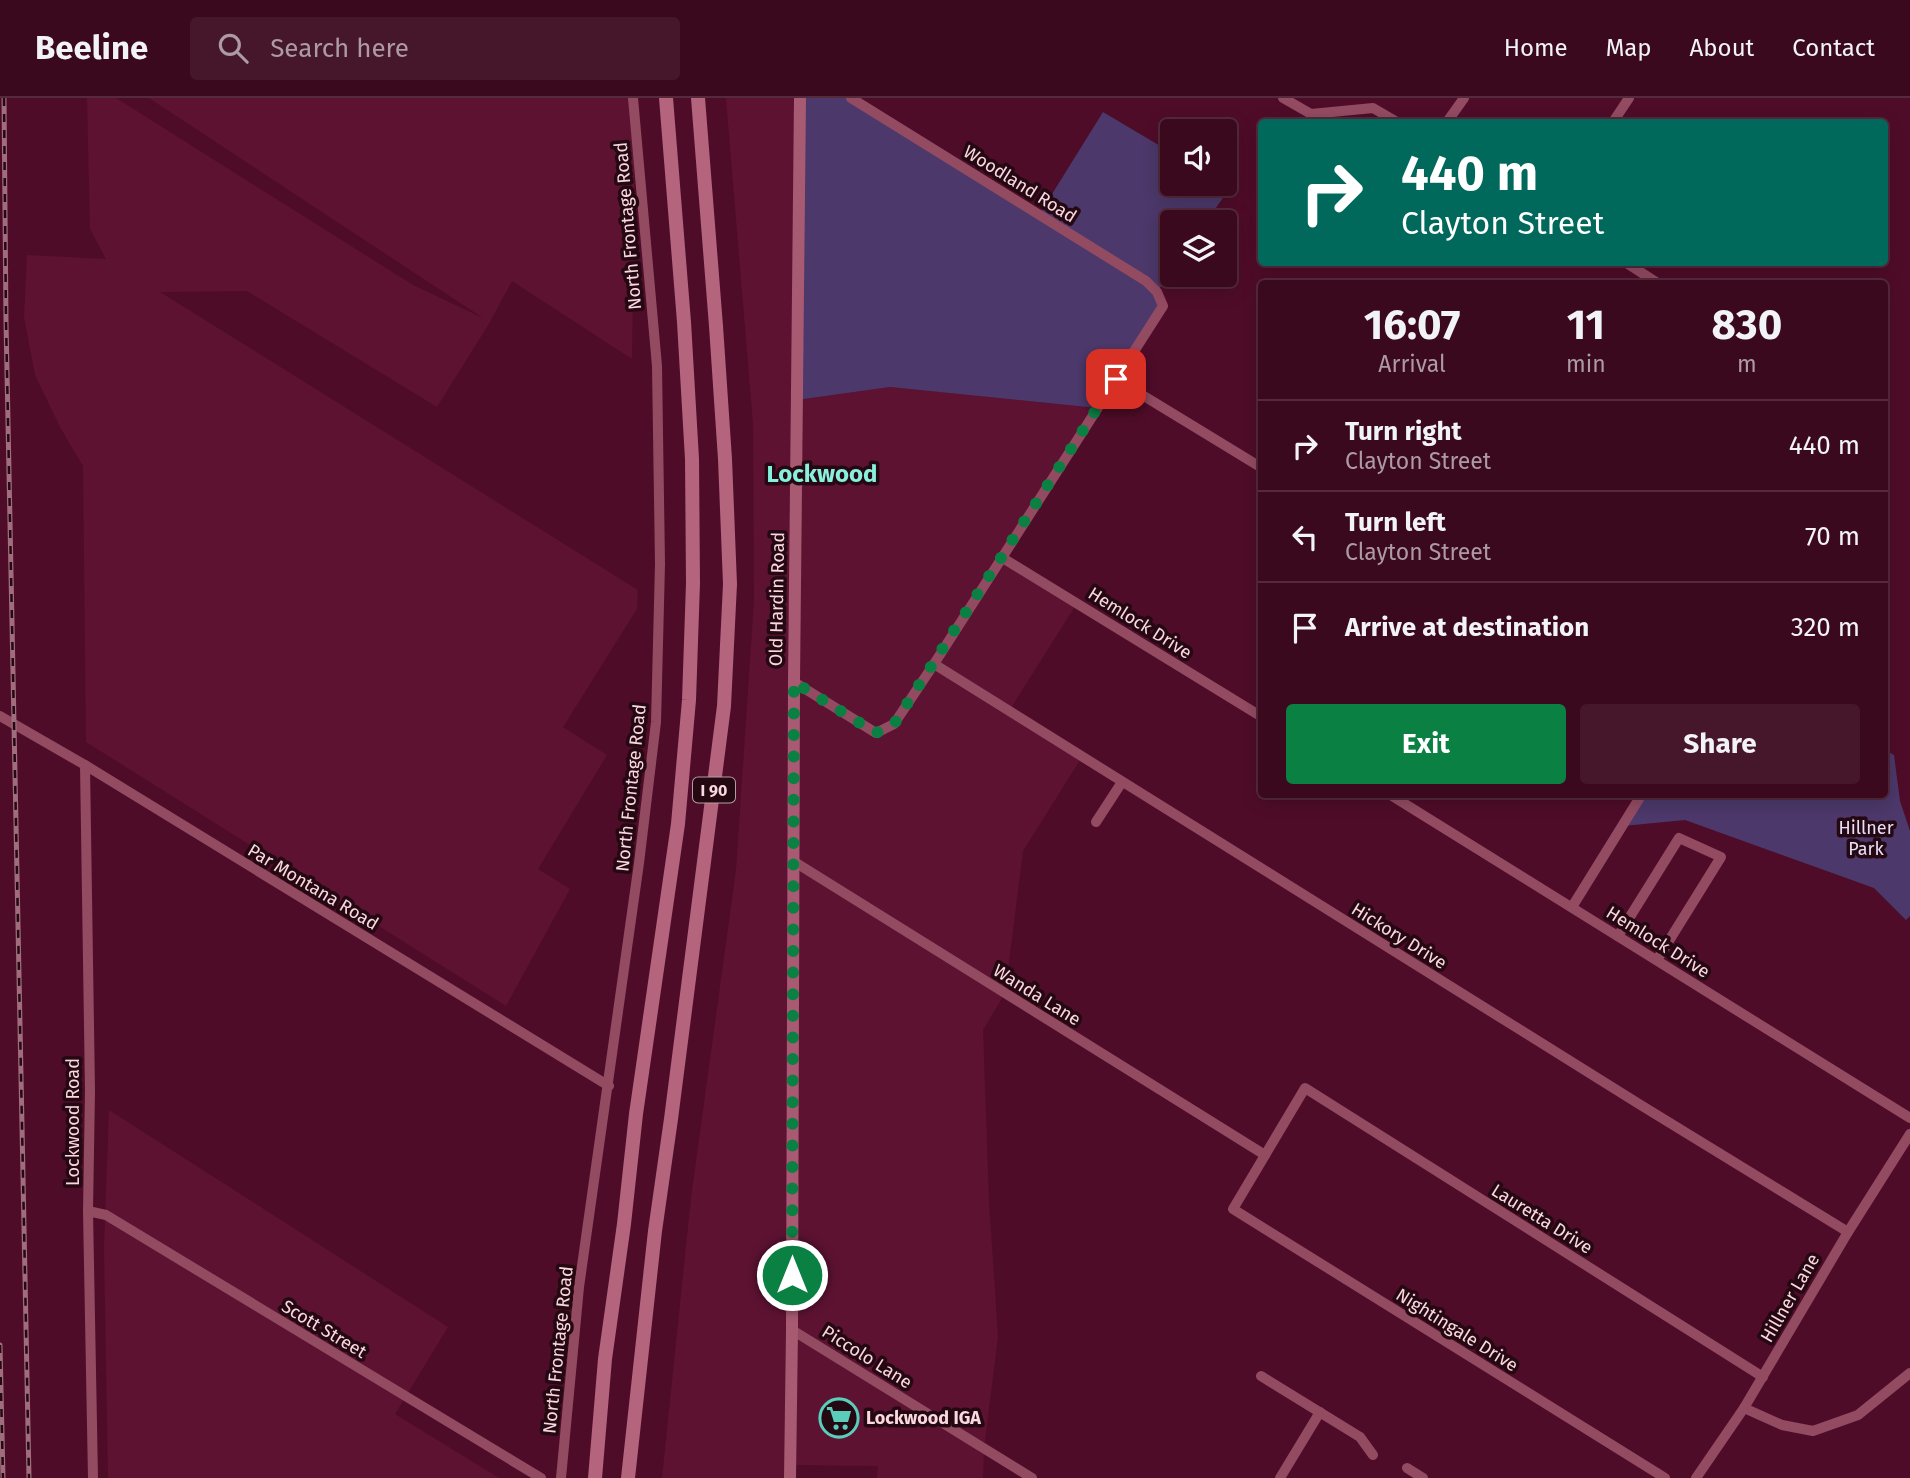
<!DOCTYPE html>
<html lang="en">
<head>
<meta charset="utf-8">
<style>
  body { margin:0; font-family:"Fira Sans",sans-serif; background:#46172b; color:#f1f3f6; height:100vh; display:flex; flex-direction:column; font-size:26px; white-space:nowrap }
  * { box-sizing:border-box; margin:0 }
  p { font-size:23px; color:#ac9aa4 }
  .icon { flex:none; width:38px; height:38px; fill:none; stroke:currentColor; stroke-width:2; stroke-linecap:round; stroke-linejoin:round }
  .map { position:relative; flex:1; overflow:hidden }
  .side { position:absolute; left:1258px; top:182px; width:630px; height:518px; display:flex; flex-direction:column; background:#3b091e; border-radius:7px; box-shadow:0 4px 18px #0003,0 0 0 2px #542a3c }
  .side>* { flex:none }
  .hud { position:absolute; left:1258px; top:21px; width:630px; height:147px; border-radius:7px; box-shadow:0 4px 18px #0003,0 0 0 2px #542a3c; background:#00695c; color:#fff; overflow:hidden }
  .tools { position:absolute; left:1160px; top:21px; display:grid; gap:14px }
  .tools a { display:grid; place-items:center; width:77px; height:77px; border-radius:7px; background:#3b091e; box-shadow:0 4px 18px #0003,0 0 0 2px #542a3c; font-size:35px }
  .pin { position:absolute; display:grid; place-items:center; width:60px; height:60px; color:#fff; margin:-30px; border-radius:14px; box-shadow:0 4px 10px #0006 }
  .me { position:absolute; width:77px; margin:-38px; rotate:0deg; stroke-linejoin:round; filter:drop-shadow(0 0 5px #0008) }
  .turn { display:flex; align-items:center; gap:24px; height:147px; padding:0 28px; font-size:32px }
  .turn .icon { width:91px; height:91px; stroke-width:2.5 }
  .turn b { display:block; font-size:49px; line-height:60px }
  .eta { display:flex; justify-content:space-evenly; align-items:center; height:119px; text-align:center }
  .eta b { font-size:42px; font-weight:700; line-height:49px }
  .action { display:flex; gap:14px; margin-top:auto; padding:14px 28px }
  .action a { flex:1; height:80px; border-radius:7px; background:#0b8043; color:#fff; font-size:28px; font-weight:700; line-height:80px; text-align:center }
  .action a+a { background:#46172b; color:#f1f3f6 }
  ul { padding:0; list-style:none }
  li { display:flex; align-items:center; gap:21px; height:91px; padding:0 28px; border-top:2px solid #542a3c }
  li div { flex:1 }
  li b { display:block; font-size:26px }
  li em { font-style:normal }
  header { display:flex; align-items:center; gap:42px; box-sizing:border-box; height:98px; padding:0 35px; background:#3b091e; border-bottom:2px solid #542a3c }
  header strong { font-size:33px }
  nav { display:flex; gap:38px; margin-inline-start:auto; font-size:24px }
  .search { width:490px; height:63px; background:#46172b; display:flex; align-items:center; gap:18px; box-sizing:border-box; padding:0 24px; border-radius:7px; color:#ac9aa4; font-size:26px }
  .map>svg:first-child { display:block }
</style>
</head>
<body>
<header>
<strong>Beeline</strong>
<div class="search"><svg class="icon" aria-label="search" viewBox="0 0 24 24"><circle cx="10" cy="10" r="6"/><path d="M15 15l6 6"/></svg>Search here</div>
<nav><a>Home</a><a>Map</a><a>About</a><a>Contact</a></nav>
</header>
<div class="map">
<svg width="1910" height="1380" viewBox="0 0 1910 1380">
  <rect width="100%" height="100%" fill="#4f0c28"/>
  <!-- built -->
  <g fill="#5d1232">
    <polygon points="87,0 116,0 413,187 483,220 149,0 633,0 635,26 632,261 512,183 490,224 437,309 247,193 160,194 638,492 637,511 563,629 607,657 538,771 570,791 506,908 86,644 83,368 61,331 35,277 24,219 27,157 106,161 90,131"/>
    <polygon points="726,0 800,0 797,302 890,289 1097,310 1002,459 1077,505 1009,613 1082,659 1023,753 1005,895 983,932 989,1104 998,1239 984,1351 983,1380 877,1380 878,1368 791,1367 790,1380 662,1380 691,1100 736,772 754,503 753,326"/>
    <polygon points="109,1012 448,1229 395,1316 499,1380 108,1380 104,1150"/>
  </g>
  <!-- green -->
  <g fill="#4c386a">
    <polygon points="800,0 851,0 1039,117 1103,14 1172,55 1172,86 1223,86 1230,90 1206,124 1172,124 1172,172 1157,194 1163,208 1097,310 890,289 797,302"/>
    <polygon points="1885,652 1894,657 1900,703 1910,733 1910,818 1906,822 1874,790 1685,722 1623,728 1642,697 1885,696"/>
  </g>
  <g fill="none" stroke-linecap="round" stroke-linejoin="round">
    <!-- minor -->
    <g stroke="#934b62" stroke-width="10">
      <polyline points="1283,0 1311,16 1373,10 1397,24"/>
      <polyline points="1447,24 1464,0"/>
      <polyline points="1613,24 1629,0"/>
      <polyline points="1625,164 1659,186"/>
      <polyline points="1116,281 1262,370"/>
      <polyline points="1001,459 1262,619"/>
      <polyline points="934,566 1639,1006 1848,1134"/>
      <polyline points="794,584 876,635 894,626 934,566 1163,208 1157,194 1146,183 851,0"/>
      <polyline points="0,618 85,667 609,988"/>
      <polyline points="85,667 90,993 88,1113 93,1380"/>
      <polyline points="1389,696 1910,1020"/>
      <polyline points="1096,724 1122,684"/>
      <polyline points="793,763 1265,1057"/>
      <polyline points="1572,809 1642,696"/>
      <polyline points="1618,838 1679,740 1721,759 1657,862"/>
      <polyline points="88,1113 106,1117 541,1380"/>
      <polyline points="792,1232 1032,1380"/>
      <polyline points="1261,1278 1360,1339 1373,1357"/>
      <polyline points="1744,1310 1782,1327 1813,1333 1858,1317 1910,1275"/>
      <polyline points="1407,1370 1423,1380"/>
      <polyline points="561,1380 579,1189 639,765 656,624 660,466 657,268 633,0"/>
      <polyline points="1280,1380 1320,1314"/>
      <polyline points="1665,1380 1233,1111 1305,990 1763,1279"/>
      <polyline points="1696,1380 1744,1310 1848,1134 1910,1036"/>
    </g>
    <!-- major -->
    <polyline stroke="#a75a72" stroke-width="12" points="790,1380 792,1232 794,584 800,0"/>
    <!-- highway -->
    <g stroke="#b4647d" stroke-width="14">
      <polyline points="595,1380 605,1261 624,1126 636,1016 678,726 689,602 693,485 692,361 684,224 666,0"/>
      <polyline points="628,1380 655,1133 671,1021 724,608 730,486 725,361 716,228 698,0"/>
    </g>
    <!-- rail casing -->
    <g stroke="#a06d7f" stroke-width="5">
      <g id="rail">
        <polyline points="4,0 6,223 29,1380"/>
        <polyline points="0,1247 3,1380"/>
      </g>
    </g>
    <!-- rail -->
    <use href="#rail" stroke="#240812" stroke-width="2.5" stroke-dasharray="8" stroke-linecap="butt"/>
  </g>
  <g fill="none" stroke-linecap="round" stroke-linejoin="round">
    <!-- route -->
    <polyline stroke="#0b8043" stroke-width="12" stroke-dasharray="0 21.6" points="792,1177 794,584 876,635 894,626 1116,281"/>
  </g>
  <!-- icons -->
  <defs>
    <g id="supermarket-ring" transform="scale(2.0125)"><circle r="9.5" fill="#240812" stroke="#5bcebb" stroke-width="1.5"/><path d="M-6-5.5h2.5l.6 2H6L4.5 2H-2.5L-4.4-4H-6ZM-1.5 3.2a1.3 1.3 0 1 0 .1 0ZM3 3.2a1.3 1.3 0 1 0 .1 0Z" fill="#5bcebb"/></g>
  </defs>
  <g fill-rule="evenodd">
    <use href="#supermarket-ring" x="839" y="1320"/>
  </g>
  <g text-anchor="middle" stroke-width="7" stroke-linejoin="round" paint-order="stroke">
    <!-- shield labels -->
    <rect fill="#240812" stroke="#ba9aa2" stroke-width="2" x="693" y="679.5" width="42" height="25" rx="5"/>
    <g font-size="16" font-weight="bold" fill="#fad8e0">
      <text x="714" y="698">I 90</text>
    </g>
    <!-- street labels -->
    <g font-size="18" fill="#fad8e0" stroke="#240812">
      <text transform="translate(1020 86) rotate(32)" y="6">Woodland Road</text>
      <text transform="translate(628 128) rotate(-95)" y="6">North Frontage Road</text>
      <text transform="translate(777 501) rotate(-89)" y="6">Old Hardin Road</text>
      <text transform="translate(1140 525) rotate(32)" y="6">Hemlock Drive</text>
      <text transform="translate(631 690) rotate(-84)" y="6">North Frontage Road</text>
      <text transform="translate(313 789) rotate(31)" y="6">Par Montana Road</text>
      <text transform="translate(1399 838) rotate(32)" y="6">Hickory Drive</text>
      <text transform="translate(1658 844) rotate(32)" y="6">Hemlock Drive</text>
      <text transform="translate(1037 897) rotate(32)" y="6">Wanda Lane</text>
      <text transform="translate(73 1024) rotate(-90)" y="6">Lockwood Road</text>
      <text transform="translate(1542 1121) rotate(32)" y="6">Lauretta Drive</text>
      <text transform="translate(1790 1200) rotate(-60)" y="6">Hillner Lane</text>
      <text transform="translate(324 1231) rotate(31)" y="6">Scott Street</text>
      <text transform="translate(1457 1232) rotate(32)" y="6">Nightingale Drive</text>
      <text transform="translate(558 1252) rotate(-84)" y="6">North Frontage Road</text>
      <text transform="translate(867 1259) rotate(32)" y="6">Piccolo Lane</text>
    </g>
    <!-- park labels -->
    <g font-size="18" fill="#e8e0f8" stroke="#240812">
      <text x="1866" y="736">Hillner<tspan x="1866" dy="21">Park</tspan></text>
    </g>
    <!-- poi labels -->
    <g font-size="18" font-weight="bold" fill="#fad8e0" stroke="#240812" text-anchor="start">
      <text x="866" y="1326">Lockwood IGA</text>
    </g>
    <!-- district labels -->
    <g font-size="24" font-weight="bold" fill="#8af0de" stroke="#240812">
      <text x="822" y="384">Lockwood</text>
    </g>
  </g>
</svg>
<div class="tools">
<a><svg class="icon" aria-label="sound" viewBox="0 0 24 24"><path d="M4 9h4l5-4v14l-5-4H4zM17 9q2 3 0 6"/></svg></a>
<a><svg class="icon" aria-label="layers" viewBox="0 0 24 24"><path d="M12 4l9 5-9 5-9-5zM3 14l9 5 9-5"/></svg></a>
</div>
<div class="pin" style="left:1116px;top:281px;background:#d93025"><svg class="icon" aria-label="arrive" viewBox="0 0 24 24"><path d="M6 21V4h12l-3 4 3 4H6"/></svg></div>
<svg class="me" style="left:792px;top:1177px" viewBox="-20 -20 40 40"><circle r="17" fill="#0b8043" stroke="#fff" stroke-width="3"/><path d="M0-11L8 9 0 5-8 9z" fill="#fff"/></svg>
<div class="hud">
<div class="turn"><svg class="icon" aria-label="right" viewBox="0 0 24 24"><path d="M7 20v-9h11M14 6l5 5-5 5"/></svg><div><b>440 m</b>Clayton Street</div></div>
</div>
<section class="side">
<div class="eta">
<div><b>16:07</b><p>Arrival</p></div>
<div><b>11</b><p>min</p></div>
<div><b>830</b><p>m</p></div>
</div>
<ul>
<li><svg class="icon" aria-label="right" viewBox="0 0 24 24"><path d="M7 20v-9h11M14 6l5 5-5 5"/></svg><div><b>Turn right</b><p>Clayton Street</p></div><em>440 m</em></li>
<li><svg class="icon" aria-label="left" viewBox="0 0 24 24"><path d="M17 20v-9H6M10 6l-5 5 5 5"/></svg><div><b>Turn left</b><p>Clayton Street</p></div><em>70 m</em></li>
<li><svg class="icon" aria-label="arrive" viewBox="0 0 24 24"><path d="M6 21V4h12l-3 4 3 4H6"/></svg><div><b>Arrive at destination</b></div><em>320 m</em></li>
</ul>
<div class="action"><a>Exit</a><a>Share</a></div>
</section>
</div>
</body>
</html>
